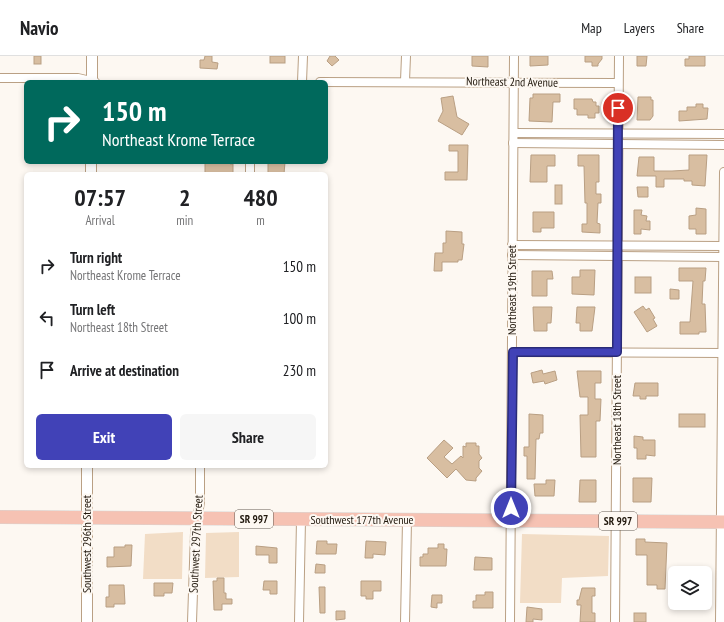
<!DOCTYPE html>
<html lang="en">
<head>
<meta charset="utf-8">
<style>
  body { margin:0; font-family:"PT Sans Narrow",sans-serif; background:#f6f6f6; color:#202124; height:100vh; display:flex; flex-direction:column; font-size:15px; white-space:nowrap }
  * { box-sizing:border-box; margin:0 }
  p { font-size:13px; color:#757577 }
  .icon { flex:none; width:22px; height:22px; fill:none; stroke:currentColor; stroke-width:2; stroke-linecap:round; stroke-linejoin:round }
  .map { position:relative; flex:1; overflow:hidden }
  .details { position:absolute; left:24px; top:116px; width:304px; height:296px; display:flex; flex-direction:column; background:#fff; border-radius:6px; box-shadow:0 2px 6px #0003 }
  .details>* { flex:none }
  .banner { position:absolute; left:24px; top:24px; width:304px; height:84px; border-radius:6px; box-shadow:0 2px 6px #0003; background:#00695c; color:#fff; overflow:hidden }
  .tools { position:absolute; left:668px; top:510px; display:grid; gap:8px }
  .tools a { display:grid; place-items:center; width:44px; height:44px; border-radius:6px; background:#fff; box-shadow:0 2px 6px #0003; font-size:20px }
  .pin { position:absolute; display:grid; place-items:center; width:34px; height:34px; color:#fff; margin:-17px; border:2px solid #fff; border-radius:50%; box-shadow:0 1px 4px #0007 }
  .me { position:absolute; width:44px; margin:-22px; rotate:0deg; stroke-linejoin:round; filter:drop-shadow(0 0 3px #0008) }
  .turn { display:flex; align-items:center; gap:14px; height:84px; padding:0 12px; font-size:18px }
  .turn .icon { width:52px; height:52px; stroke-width:2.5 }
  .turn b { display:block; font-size:28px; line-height:34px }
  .eta { display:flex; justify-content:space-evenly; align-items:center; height:68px; text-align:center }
  .eta b { font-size:24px; font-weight:600; line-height:28px }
  .action { display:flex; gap:8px; margin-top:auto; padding:8px 12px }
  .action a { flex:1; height:46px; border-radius:6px; background:#4142b7; color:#fff; font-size:16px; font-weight:600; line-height:46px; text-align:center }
  .action a+a { background:#f6f6f6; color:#202124 }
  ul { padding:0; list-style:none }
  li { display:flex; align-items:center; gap:12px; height:52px; padding:0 12px }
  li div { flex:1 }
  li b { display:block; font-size:15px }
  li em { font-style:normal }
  header { display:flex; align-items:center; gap:24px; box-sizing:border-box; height:56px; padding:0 20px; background:#fff; border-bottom:1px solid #e0e0e0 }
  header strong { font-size:19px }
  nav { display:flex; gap:22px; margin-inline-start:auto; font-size:14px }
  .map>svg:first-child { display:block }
</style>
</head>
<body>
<header>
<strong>Navio</strong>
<nav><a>Map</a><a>Layers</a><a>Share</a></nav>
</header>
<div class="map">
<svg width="724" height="566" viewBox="0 0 724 566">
  <rect width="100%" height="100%" fill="#fdf8f2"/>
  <!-- green -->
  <g fill="#f2ddc6">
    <polygon points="183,476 182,523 143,523 145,478"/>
    <polygon points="239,476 239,521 205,522 206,477"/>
    <polygon points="522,478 609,480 608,520 562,522 561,547 520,547"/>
  </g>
  <!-- building -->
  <g fill="#d8bea1" stroke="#b99f83">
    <rect x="34" y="0" width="7" height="8"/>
    <polygon points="205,0 212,0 212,6 218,7 217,13 200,12 200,4 204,4"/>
    <rect x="270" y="0" width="15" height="7"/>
    <polygon points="330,0 335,0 339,4 332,10 327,5"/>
    <polygon points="472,0 488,0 488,11 472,10"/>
    <polygon points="530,0 548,0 548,9 530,10"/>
    <polygon points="585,0 602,0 602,3 598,8 598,10 592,10 592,6 585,6"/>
    <polygon points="637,0 647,0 646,10 637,10"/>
    <polygon points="689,0 705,0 705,10 685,10 685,3 689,3"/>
    <polygon points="533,38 560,38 560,46 553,46 552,66 529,65 530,42 533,42"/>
    <polygon points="453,40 457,61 469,68 462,79 438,65 443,55 441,42"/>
    <polygon points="638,41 651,41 651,44 653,44 653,60 650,64 637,64"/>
    <polygon points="574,43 592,43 593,46 596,46 596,50 599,50 599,57 595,57 595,62 588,62 588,59 577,59 577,53 574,53"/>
    <polygon points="696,48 703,48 703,52 708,52 707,63 679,65 679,55 687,55 687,51 696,51"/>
    <polygon points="449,89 468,89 467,124 445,124 445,116 458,116 458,95 449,95"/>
    <polygon points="531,99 555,99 555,110 547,110 547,126 530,126"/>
    <polygon points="578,99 599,99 599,126 596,126 596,138 601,138 601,147 598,147 597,167 600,168 600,177 582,176 582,168 587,168 587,147 585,147 584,110 578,110"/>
    <polygon points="689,99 707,99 705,130 692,129 692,125 684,125 684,123 664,123 664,131 656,131 656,120 637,120 639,101 654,101 654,115 672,115 689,114"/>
    <polygon points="205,106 230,106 230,108 233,108 233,118 205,118"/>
    <polygon points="268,106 285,106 284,118 268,118"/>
    <rect x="555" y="129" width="7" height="19"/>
    <polygon points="637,131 648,131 648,141 638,141"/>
    <polygon points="696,152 706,153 706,178 696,178 696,173 689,173 689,160 696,159"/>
    <polygon points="634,154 642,154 641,159 647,160 646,165 650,165 650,174 641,173 641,178 634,178"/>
    <polygon points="533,156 554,156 554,172 541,172 541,176 533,176"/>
    <polygon points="446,175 462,176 462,188 464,188 462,204 458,204 458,206 442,206 442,215 434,215 435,197 443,197 443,187 446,187"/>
    <polygon points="679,212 706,212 705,225 703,225 702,248 705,248 706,276 699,276 699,278 680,278 680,266 690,266 693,225 679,225"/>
    <polygon points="580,214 595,214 594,239 572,238 572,221 580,221"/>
    <polygon points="532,215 552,215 553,223 547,223 547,240 532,240"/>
    <rect x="635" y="221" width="16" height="16"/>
    <polygon points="670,233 679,234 679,243 670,243"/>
    <polygon points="643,250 646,254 649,252 655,262 653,263 657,270 647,276 634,256"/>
    <polygon points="533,251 552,251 551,267 547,267 547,275 534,275"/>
    <polygon points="577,251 595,251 592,275 580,275 580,267 576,267"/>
    <polygon points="542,314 543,318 555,315 557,324 545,328 544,325 533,327 531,317"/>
    <polygon points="577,315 601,315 601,327 595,327 595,343 601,343 600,365 596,365 596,401 581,401 580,359 588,359 588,341 580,341"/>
    <polygon points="635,327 658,327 658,340 646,340 646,343 640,343 640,340 633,340"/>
    <polygon points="529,358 543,359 543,377 540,377 539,383 536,383 535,423 527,423 527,400 524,400 524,391 529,391"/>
    <rect x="679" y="358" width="26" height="13"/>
    <polygon points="634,380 643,381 643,384 655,384 655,400 646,399 646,403 637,403 637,392 634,392"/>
    <polygon points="444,384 453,392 444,401 452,408 461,400 463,402 463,390 466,391 466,387 476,387 476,390 479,390 479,398 482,402 479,405 479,412 482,415 476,422 476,425 466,424 456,413 447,422 427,402"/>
    <polygon points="633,422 652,422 651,446 633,446"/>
    <polygon points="546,424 555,424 554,440 535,440 534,428 546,428"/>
    <polygon points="580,424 596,424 596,446 579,446"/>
    <polygon points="636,483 645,483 645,486 667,487 665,533 657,533 657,529 647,529 647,499 636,499"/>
    <polygon points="317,485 327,485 327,488 337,488 336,498 316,498"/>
    <polygon points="366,485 386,486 385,499 373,498 373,502 365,502"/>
    <polygon points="438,488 444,488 444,493 447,493 446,510 420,510 420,501 423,501 423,498 428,498 428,492 438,492"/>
    <polygon points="125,489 132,489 131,510 107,511 107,501 114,501 114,491 125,491"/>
    <polygon points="256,490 277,492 277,507 269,507 269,499 256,499"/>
    <polygon points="475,501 492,502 492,514 474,514"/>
    <polygon points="316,508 325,509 325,517 315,517"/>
    <polygon points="217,522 224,522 224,537 226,537 226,543 232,543 232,548 222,548 222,554 214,554 213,525 217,525"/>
    <polygon points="264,525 277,525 277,538 270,538 270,534 263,534"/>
    <polygon points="361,525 381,525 381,535 373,535 373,543 366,543 366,540 361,540"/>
    <polygon points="154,527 173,527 172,537 164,537 164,540 154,540"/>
    <polygon points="109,529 124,529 125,548 114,548 114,551 106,551 106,541 109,541"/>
    <polygon points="319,531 325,531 325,557 320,557"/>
    <polygon points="582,532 595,532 595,540 592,540 592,557 595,557 595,566 580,566 581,549 577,549 577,544 579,544"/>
    <polygon points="485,536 493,536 493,552 473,552 473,545 476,545 476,539 485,539"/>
    <polygon points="432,539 442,539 442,547 437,547 437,552 431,551"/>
    <polygon points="527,551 542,553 542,564 533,563 533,566 526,566"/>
    <polygon points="336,555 345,555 345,563 336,564"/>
    <rect x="634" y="557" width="12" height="9"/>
  </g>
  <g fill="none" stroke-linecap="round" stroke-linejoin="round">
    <!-- minor casing -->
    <g stroke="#baa084" stroke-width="10">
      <g id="minor">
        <polyline points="0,22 78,22 95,26"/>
        <polyline points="405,25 406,0"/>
        <polyline points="302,26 303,0"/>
        <polyline points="320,26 618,27"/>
        <polyline points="514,77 724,78"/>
        <polyline points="513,87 724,89"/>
        <polyline points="250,118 250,106"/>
        <polyline points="512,189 724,190"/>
        <polyline points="512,199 724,201"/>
        <polyline points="513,296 724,297"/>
        <polyline points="192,566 195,477 200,446 200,410"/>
        <polyline points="299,566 301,464"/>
        <polyline points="405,566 407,465"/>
        <polyline points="510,566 514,0"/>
        <polyline points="615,566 619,0"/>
        <polyline points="720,566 724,116"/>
      </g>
    </g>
    <!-- tertiary casing -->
    <g stroke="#baa084" stroke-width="12">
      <g id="tertiary">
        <polyline points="92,26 92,0"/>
        <polyline points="91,118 91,106"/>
        <polyline points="87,566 87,410"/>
      </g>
    </g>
    <!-- trunk casing -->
    <g stroke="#d7d5d3" stroke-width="14">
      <polyline id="trunk" points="0,461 724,466"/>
    </g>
    <!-- minor -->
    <use href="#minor" stroke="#fff" stroke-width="8"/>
    <!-- tertiary -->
    <use href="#tertiary" stroke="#fff" stroke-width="10"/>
    <!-- trunk -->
    <use href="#trunk" stroke="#f6c2b3" stroke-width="13"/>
  </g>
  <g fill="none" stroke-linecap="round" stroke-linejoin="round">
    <!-- route casing -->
    <g stroke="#2a2b77" stroke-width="10">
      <polyline id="route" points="511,452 513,296 617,296 618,52"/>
    </g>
    <!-- route -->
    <use href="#route" stroke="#4142b7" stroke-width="7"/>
  </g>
  <g text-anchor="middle" stroke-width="4" stroke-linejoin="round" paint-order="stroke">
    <!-- shield labels -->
    <g fill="#fdf8f2" stroke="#635b52" stroke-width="1">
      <rect x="235" y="454" width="38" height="18" rx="3"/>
      <rect x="599" y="456" width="38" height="18" rx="3"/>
    </g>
    <g font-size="11" font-weight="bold" fill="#21180d">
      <text x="254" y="467">SR 997</text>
      <text x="618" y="469">SR 997</text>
    </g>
    <!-- street labels -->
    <g font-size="12" fill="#21180d" stroke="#fdf8f2">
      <text transform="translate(512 26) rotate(1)" y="4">Northeast 2nd Avenue</text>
      <text transform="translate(512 234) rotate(-90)" y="4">Northeast 19th Street</text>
      <text transform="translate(617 364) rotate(-90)" y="4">Northeast 18th Street</text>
      <text x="362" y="468">Southwest 177th Avenue</text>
      <text transform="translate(87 488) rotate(-90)" y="4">Southwest 296th Street</text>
      <text transform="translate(196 488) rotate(-87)" y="4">Southwest 297th Street</text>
    </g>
  </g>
</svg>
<div class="tools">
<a><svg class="icon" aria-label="layers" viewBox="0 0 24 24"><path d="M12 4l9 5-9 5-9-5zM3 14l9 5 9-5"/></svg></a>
</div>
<div class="pin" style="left:618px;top:52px;background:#d93025"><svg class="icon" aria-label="arrive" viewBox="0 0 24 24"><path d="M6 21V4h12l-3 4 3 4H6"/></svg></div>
<svg class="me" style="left:511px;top:452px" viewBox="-20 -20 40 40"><circle r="17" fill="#4142b7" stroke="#fff" stroke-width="3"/><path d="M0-11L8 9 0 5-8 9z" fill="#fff"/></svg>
<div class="banner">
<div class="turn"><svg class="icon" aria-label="right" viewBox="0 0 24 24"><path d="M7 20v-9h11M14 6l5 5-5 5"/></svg><div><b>150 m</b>Northeast Krome Terrace</div></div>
</div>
<section class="details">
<div class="eta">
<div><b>07:57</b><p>Arrival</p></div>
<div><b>2</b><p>min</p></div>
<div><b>480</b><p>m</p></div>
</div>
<ul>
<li><svg class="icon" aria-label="right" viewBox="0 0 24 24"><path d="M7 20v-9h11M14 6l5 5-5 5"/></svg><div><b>Turn right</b><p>Northeast Krome Terrace</p></div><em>150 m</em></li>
<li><svg class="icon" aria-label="left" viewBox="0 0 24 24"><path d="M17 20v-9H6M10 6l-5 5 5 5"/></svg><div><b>Turn left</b><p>Northeast 18th Street</p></div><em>100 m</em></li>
<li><svg class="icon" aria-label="arrive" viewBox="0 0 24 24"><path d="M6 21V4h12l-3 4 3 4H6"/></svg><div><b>Arrive at destination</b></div><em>230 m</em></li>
</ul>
<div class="action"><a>Exit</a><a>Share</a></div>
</section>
</div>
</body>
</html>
